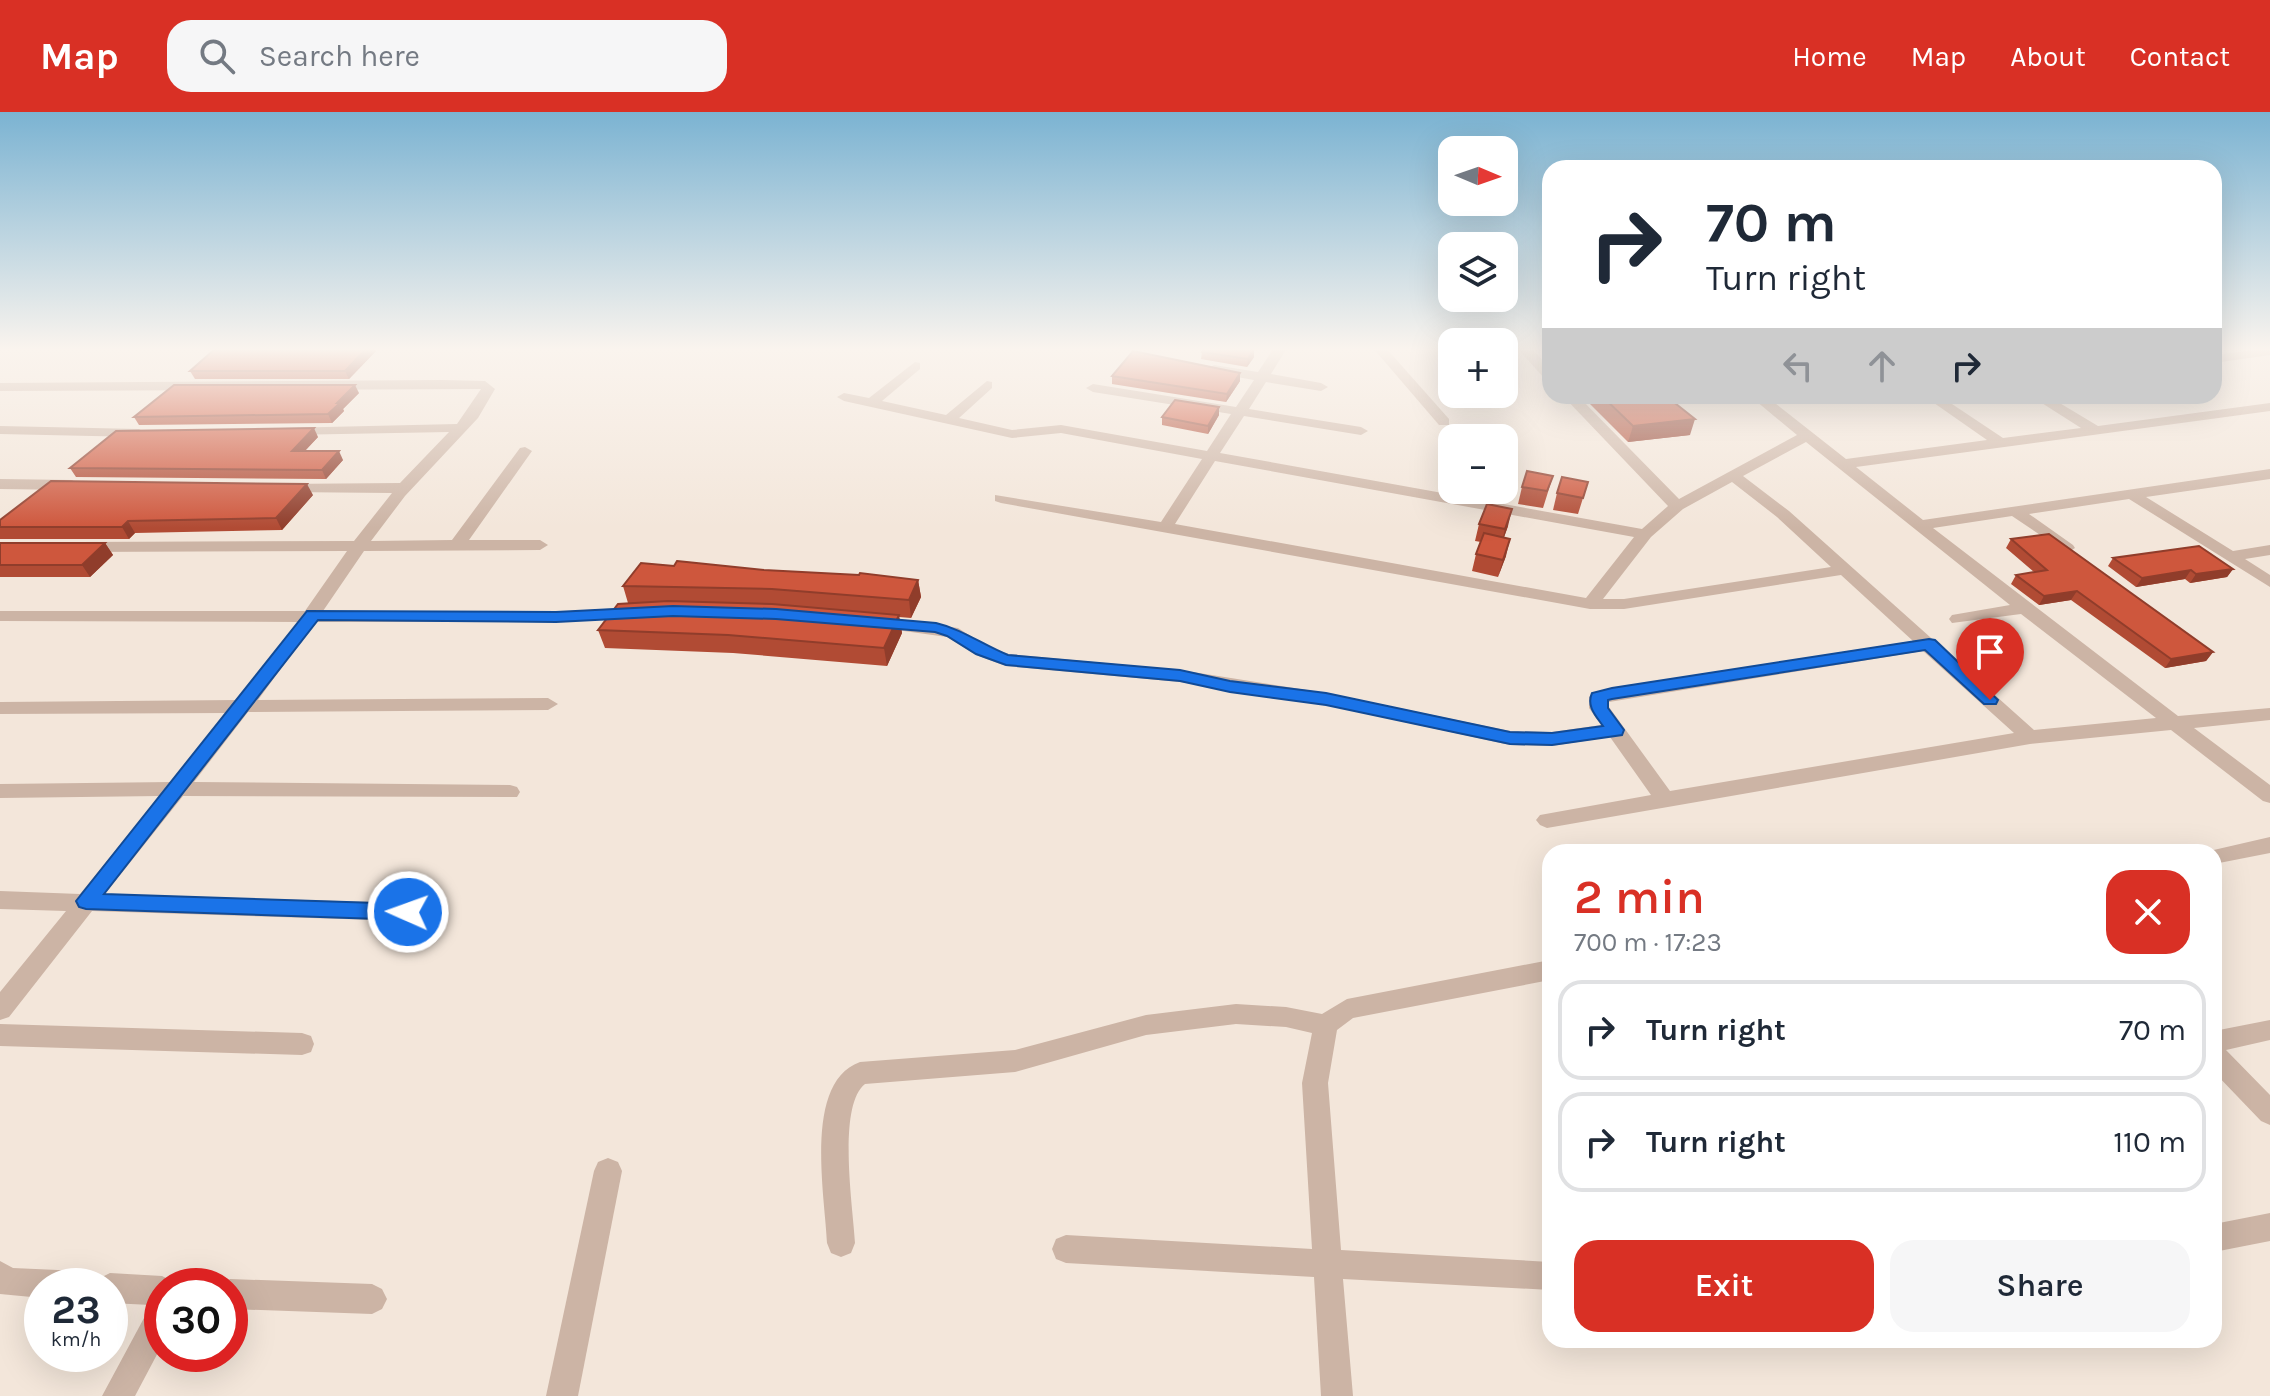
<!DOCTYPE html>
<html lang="en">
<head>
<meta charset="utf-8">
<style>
  body { margin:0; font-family:Karla,sans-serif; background:#f6f6f7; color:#1f2937; height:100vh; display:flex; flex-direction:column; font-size:30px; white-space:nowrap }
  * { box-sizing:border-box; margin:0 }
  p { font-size:26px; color:#747a83 }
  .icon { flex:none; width:44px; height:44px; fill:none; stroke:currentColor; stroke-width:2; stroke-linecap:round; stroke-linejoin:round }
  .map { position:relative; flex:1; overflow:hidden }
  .panel { position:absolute; left:1542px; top:732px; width:680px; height:504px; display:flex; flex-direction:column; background:#fff; border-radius:24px; box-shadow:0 8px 32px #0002 }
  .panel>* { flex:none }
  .hud { position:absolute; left:1542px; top:48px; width:680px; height:244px; border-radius:24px; box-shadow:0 8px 32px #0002; background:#fff; color:#1f2937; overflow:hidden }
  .needle { width:52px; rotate:92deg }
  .tools { position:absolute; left:1438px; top:24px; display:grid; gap:16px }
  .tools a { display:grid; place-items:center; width:80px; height:80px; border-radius:16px; background:#fff; box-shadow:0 8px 32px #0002; font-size:40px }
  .speed { position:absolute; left:24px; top:1156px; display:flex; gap:16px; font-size:40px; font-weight:700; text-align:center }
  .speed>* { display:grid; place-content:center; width:104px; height:104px; border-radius:50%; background:#fff; box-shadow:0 8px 32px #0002; line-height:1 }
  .speed small { font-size:20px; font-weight:400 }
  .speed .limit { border:12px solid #d22; background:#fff; color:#111 }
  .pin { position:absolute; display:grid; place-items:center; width:68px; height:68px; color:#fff; margin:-82px -34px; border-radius:50% 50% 50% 0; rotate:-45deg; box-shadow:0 0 8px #0007 }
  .pin .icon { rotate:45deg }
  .me { position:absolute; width:88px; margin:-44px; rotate:272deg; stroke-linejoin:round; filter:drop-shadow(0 0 6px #0008) }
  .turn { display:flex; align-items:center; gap:28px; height:168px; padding:0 32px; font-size:36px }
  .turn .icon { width:104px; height:104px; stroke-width:2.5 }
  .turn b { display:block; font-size:56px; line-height:68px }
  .lanes { display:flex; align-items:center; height:76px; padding:0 32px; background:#0003; justify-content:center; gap:40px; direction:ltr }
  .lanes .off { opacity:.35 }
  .round { display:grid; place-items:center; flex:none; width:84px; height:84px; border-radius:24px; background:#f6f6f7 }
  .overview { display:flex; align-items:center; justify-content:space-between; height:136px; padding:0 32px }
  h1 { font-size:48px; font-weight:600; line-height:60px; color:#d93025 }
  .action { display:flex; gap:16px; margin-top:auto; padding:16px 32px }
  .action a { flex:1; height:92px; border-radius:24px; background:#d93025; color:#fff; font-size:32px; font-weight:600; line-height:92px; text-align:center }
  .action a+a { background:#f6f6f7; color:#1f2937 }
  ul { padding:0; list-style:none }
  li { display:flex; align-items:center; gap:24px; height:100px; margin:0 16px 12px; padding:0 16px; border:4px solid #e0e1e3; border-radius:24px }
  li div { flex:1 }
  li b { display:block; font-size:30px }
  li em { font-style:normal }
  header { display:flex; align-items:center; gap:48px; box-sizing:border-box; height:112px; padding:0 40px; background:#d93025; color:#fff }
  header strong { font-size:38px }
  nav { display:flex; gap:44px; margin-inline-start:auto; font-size:28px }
  .search { width:560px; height:72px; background:#f6f6f7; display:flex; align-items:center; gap:20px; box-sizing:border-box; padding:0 28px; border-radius:24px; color:#747a83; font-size:30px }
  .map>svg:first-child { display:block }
</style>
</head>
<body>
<header>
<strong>Map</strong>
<div class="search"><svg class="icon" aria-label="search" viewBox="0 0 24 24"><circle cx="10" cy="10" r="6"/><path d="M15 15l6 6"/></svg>Search here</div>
<nav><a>Home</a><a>Map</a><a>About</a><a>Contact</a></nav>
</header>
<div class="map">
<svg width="2270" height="1284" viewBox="0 0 2270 1284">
  <rect width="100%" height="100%" fill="#f3e6da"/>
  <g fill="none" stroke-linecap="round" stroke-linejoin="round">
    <!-- street -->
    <g fill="#ccb4a5" fill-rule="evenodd">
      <path d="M 1274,236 L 1287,236 L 1271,262 L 1321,271 L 1328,275 L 1321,279 L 1266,270 L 1249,297 L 1361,315 L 1368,319 L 1361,323 L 1244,304 L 1220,341 L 1642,417 L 1668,394 L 1563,284 L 1578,284 L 1679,387 L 1797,323 L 1750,284 L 1766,284 L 1846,347 L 1987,328 L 1924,284 L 1940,284 L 2003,326 L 2081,316 L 2031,284 L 2048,284 L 2098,314 L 2270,291 L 2270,299 L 1856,355 L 1923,408 L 2270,357 L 2270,367 L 2146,385 L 2233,439 L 2270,433 L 2270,443 L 2245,447 L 2270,463 L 2270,475 L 2129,387 L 2029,402 L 2073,433 L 2075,436 L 2067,441 L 2012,404 L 1933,416 L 2178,604 L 2270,596 L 2270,608 L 2194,616 L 2270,673 L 2270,691 L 2263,689 L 2171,618 L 2030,632 L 1547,716 L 1540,713 L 1536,708 L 1540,703 L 1651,683 L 1610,625 L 1552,634 L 1510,633 L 1326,593 L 1180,570 L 1006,554 L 976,543 L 947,525 L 875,515 L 866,510 L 875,505 L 958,516 L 988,535 L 1009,542 L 1180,558 L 1326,581 L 1510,619 L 1552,620 L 1601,613 L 1589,596 L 1589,585 L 1599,579 L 1913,529 L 1841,463 L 1624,497 L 1590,497 L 1001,391 L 995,389 L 995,383 L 1161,410 L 1202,347 L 1061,321 L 1012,326 L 844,289 L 837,285 L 844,281 L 869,286 L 915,250 L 920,251 L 920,257 L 882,289 L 946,303 L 987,269 L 992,270 L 992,276 L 959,306 L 1012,318 L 1061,313 L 1207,339 L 1231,302 L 1093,280 L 1086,276 L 1093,272 L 1236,295 L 1254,268 L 1214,261 L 1207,257 L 1214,253 L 1258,260 ZM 1806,330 L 2010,493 L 1952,503 L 1949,507 L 1952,511 L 2021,502 L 2156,606 L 2034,618 L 1789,399 L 1743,364 ZM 1215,349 L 1634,425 L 1586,486 L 1175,412 ZM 1732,370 L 1777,405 L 1831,455 L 1624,487 L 1603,487 L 1651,425 L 1683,397 ZM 1923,539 L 2014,621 L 1670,679 L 1609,595 L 1609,590 Z"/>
      <polygon points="1373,236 1386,236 1449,307 1449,313 1439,313"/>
      <polygon points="1517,236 1531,236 1550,256 1550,268 1545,267"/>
      <polygon points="2270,236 2270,243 2214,251 2214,243"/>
      <polygon points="442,268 485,269 495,277 478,306 405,384 371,429 452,428 520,336 525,335 532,339 469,428 540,428 548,433 540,438 364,439 323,499 556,500 636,495 645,500 636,505 556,510 315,510 258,588 548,586 558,592 548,598 248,600 194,670 510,673 517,675 520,680 517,685 183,684 105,782 408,791 416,794 419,800 416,806 408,809 92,799 9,905 0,908 0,880 66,799 0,797 0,779 80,782 160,684 0,686 0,672 172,670 228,601 0,602 0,590 238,588 298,510 0,509 0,499 305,499 347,439 80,440 72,435 80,430 354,429 392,381 284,380 276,375 279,372 400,371 449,320 287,323 280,319 282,316 457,312 481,277 0,279 0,271"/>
      <polygon points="0,314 139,317 146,321 139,325 0,322"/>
      <polygon points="0,367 72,368 80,373 72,378 0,377"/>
      <polygon points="2270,725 2270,741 2214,752 2214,740 2205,740"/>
      <path d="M 1550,848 L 1550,868 L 1353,906 L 1337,918 L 1328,971 L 1341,1138 L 1550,1150 L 1550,1178 L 1343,1167 L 1353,1284 L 1321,1284 L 1314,1165 L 1066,1151 L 1056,1147 L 1052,1137 L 1056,1127 L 1066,1123 L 1312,1137 L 1302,971 L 1312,921 L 1286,915 L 1236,912 L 1146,923 L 1015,960 L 865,972 C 837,994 853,1095 855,1131 L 851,1141 L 841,1145 L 831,1141 L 827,1131 C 825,1083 803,970 860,950 L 1015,938 L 1146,903 L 1236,892 L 1286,895 L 1322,902 L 1347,887 Z"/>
      <polygon points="2270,908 2270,928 2226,938 2270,983 2270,1013 2261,1009 2214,960 2214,919"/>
      <polygon points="0,912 302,921 311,924 314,932 311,940 302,943 0,934"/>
      <polygon points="608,1046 618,1050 622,1059 578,1284 546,1284 594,1059 598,1050"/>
      <polygon points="2270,1101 2270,1129 2214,1140 2214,1112"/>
      <polygon points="0,1149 13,1156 80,1159 90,1164 95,1174 42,1174 42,1186 0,1182"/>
      <polygon points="110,1161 162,1164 172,1169 175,1174 162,1174 162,1233 135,1284 102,1284 151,1193 110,1191 110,1174 96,1174 100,1166"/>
      <polygon points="230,1167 372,1172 382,1177 387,1187 382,1197 372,1202 230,1197 230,1174 219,1174"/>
    </g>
  </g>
  <!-- wall -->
  <g fill="#b14b34">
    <polygon points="1254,237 1254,245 1247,255 1201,247 1202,240"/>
    <polygon points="376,239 349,267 195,267 190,259"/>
    <polygon points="1240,261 1240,269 1226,290 1112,272 1112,264"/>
    <polygon points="359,281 343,297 344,299 332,311 139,313 134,305"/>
    <polygon points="1582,284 1666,284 1690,323 1628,330"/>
    <polygon points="1219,295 1219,303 1208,322 1162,313 1162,305"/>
    <polygon points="318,325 305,339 343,348 326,367 76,365 70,356"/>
    <polygon points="1553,364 1543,396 1518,392 1522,375"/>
    <polygon points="1588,370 1578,402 1553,398 1557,381"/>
    <polygon points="313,383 282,418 135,421 129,427 0,427 0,408"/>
    <polygon points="1479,412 1508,414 1504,425 1506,444 1498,465 1472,459 1476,442 1481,430 1475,429"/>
    <polygon points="2011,427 2213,540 2206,549 2165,556 2071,488 2039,493 2011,472 2016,463 2034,460 2006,436"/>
    <polygon points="0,431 105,431 113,443 90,465 0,465"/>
    <polygon points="2113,446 2233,457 2227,465 2190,471 2185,467 2136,475 2108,454"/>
    <polygon points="674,454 918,468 921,485 911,506 899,505 902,521 887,554 733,541 605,536 598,518 628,491 623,474"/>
  </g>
  <!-- shaded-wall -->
  <g fill="#903d2b">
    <polygon points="367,236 375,236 376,239 349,267 345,259"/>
    <polygon points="1254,237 1254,245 1247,255 1248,247"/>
    <polygon points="1240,261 1240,269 1226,290 1227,282"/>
    <polygon points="355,273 359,281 343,297 344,299 332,311 328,302 337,291"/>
    <polygon points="1219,295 1219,303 1208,322 1208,314"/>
    <polygon points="1695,307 1690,323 1628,330 1633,314"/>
    <polygon points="314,316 318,325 296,348 292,339"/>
    <polygon points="339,339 343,348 326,367 322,358"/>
    <polygon points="307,372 313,383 282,418 276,406"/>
    <polygon points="1512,397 1508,414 1501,434 1505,417"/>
    <polygon points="128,409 135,421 129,427 122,415"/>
    <polygon points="1510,427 1506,444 1498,465 1503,448"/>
    <polygon points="105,431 113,443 90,465 82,453"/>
    <polygon points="2233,457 2227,465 2190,471 2196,462"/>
    <polygon points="2191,458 2185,467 2136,475 2142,466"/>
    <polygon points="918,468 921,485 911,506 909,488"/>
    <polygon points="2077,479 2071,488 2039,493 2044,484"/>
    <polygon points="899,503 902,521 887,554 884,536"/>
    <polygon points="2213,540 2206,549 2165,556 2171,547"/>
  </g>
  <!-- building -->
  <g fill="#ce573d" stroke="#903d2b" stroke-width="2">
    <polygon points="216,236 367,236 345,259 190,259"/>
    <polygon points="1204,236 1249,236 1254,237 1248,247 1202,240"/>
    <polygon points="1133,239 1240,261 1227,282 1112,264"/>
    <polygon points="174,273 355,273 337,291 340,291 328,302 134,305"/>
    <polygon points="1602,284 1666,284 1695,307 1633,314"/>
    <polygon points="1175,288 1219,295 1208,314 1162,305"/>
    <polygon points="314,316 292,339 339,339 322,358 70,356 116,319"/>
    <polygon points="1527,359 1553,364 1547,379 1522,375"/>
    <polygon points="1562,365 1588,370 1583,386 1557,381"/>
    <polygon points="51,369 307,372 276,406 128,409 122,415 0,415 0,408"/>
    <polygon points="1487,392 1512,397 1505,417 1479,412"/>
    <polygon points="1484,421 1510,427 1503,448 1476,442"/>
    <polygon points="2049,422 2213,540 2171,547 2077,479 2044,484 2016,463 2047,458 2011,427"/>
    <polygon points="0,431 105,431 82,453 0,453"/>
    <polygon points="2199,434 2233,457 2196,462 2191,458 2142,466 2113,446"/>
    <polygon points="677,449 764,458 859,463 860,461 918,468 909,488 772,477 623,474 641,451 674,454"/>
    <polygon points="668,489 772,492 899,503 884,536 728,523 598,518 618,492"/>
  </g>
  <!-- sky -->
  <linearGradient id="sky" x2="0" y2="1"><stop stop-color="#7bb3d2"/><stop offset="0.57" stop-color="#faf4ee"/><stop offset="1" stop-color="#faf4ee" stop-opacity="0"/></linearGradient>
  <rect width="2270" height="416" fill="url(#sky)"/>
  <!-- route -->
  <path fill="#1a73e8" stroke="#114b97" stroke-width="2" d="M 673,494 L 776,497 L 936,511 C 962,517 983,533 1008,543 L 1180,558 L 1230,569 L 1326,581 L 1510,620 L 1552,621 L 1603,614 C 1596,604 1586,594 1592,581 L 1612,576 L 1929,527 L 1935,528 L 1998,588 L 1996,592 L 1984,592 L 1925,538 L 1612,587 L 1608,588 L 1608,596 L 1624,618 L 1622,623 L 1552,633 L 1510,632 L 1326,593 L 1230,580 L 1180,569 L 1006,553 L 976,542 L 947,524 L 935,520 L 776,507 L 673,504 L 556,510 L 318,508 L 104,782 L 408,792 L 415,794 L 418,800 L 415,805 L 408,808 L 86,797 L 79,795 L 76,789 L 307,499 L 556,500 Z"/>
</svg>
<div class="tools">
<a><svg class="needle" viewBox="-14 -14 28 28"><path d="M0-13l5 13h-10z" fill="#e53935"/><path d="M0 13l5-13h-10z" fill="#747a83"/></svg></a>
<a><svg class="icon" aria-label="layers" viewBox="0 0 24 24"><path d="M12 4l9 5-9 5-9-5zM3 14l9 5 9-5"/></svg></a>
<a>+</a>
<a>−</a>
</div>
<div class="speed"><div>23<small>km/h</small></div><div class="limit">30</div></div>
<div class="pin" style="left:1990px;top:588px;background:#d93025"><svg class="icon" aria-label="arrive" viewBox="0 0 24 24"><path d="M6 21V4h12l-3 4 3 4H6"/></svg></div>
<svg class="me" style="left:408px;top:800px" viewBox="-20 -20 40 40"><circle r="17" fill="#1a73e8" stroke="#fff" stroke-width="3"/><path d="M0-11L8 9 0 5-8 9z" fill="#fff"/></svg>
<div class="hud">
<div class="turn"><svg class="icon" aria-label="right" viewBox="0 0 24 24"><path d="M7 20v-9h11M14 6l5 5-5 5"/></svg><div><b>70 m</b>Turn right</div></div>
<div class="lanes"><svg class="icon off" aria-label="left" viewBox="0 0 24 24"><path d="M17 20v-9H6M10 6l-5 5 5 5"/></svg><svg class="icon off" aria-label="ahead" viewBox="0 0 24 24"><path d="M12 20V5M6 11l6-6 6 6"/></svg><svg class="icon" aria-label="right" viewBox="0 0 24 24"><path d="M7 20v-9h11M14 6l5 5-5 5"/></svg></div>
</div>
<section class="panel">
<div class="overview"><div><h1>2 min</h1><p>700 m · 17:23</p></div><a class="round" style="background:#d93025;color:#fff"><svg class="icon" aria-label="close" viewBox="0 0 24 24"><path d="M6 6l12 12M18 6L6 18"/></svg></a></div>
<ul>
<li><svg class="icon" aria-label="right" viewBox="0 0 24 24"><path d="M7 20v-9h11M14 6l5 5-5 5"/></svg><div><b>Turn right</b></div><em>70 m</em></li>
<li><svg class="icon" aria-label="right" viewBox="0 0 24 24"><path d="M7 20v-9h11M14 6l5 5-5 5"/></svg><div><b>Turn right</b></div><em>110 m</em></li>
</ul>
<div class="action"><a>Exit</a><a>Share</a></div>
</section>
</div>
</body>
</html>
